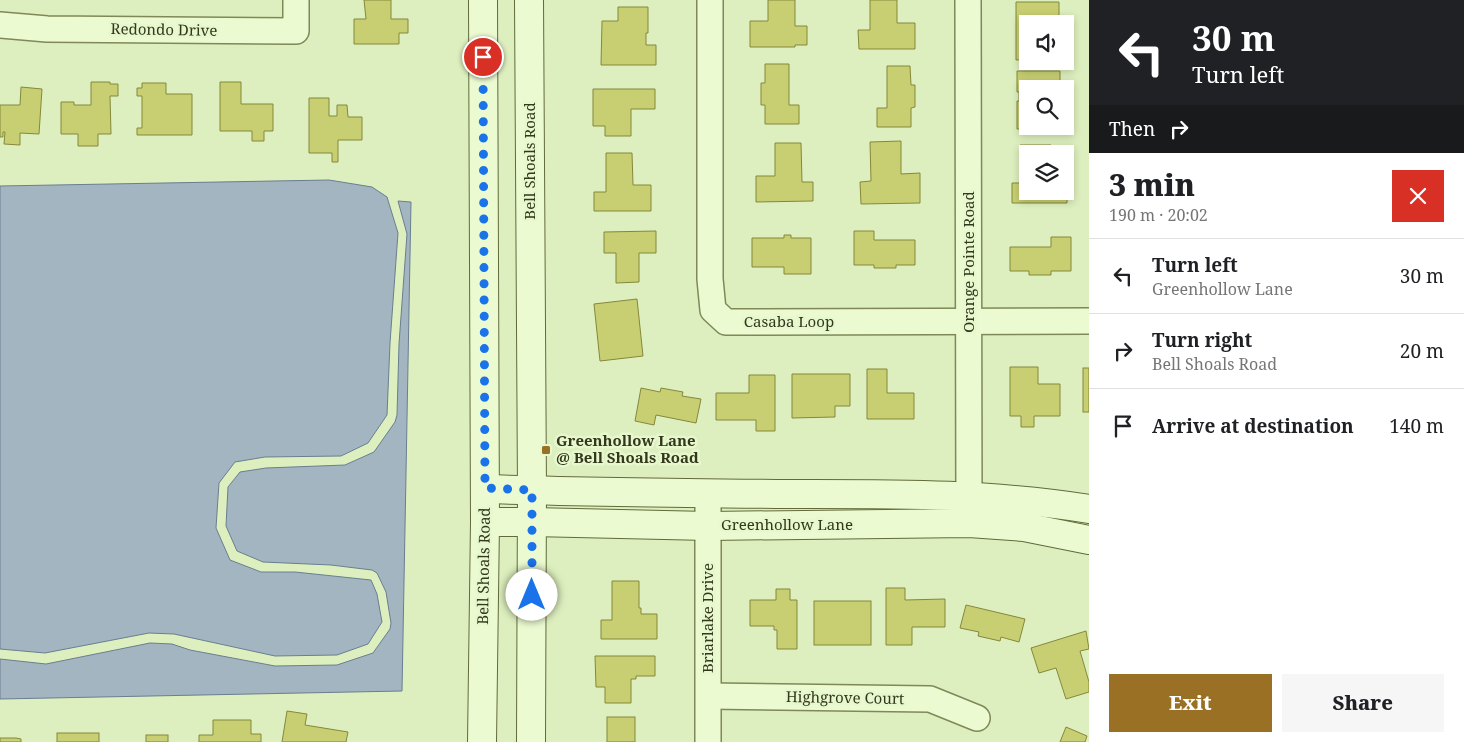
<!DOCTYPE html>
<html lang="en">
<head>
<meta charset="utf-8">
<style>
  body { margin:0; font-family:"Noto Serif",serif; background:#f6f6f6; color:#202124; height:100vh; display:flex; flex-direction:column; font-size:19px; white-space:nowrap }
  * { box-sizing:border-box; margin:0 }
  p { font-size:16px; color:#757577 }
  .icon { flex:none; width:28px; height:28px; fill:none; stroke:currentColor; stroke-width:2; stroke-linecap:round; stroke-linejoin:round }
  .map { position:relative; flex:1; overflow:hidden }
  .sheet { display:flex; flex-direction:column; background:#fff; width:375px }
  .sheet>* { flex:none }
  .banner { background:#202124; color:#fff; overflow:hidden }
  .buttons { position:absolute; left:1019px; top:15px; display:grid; gap:10px }
  .buttons a { display:grid; place-items:center; width:55px; height:55px; border-radius:0px; background:#fff; box-shadow:0 2px 8px #0003; font-size:25px }
  .pin { position:absolute; display:grid; place-items:center; width:42px; height:42px; color:#fff; margin:-21px; border:2px solid #fff; border-radius:50%; box-shadow:0 1px 5px #0007 }
  .me { position:absolute; width:55px; margin:-28px; rotate:0deg; stroke-linejoin:round; filter:drop-shadow(0 0 4px #0008) }
  .turn { display:flex; align-items:center; gap:18px; height:105px; padding:0 20px; font-size:22px }
  .turn .icon { width:65px; height:65px; stroke-width:2.5 }
  .turn b { display:block; font-size:35px; line-height:42px }
  .then { display:flex; align-items:center; height:48px; padding:0 20px; background:#0003; gap:10px; font-size:19px }
  .round { display:grid; place-items:center; flex:none; width:52px; height:52px; border-radius:0px; background:#f6f6f6 }
  .summary { display:flex; align-items:center; justify-content:space-between; height:85px; padding:0 20px }
  h1 { font-size:30px; font-weight:800; line-height:38px }
  .primary-button { display:flex; gap:10px; margin-top:auto; padding:10px 20px }
  .primary-button a { flex:1; height:58px; border-radius:0px; background:#9a7124; color:#fff; font-size:20px; font-weight:800; line-height:58px; text-align:center }
  .primary-button a+a { background:#f6f6f6; color:#202124 }
  ul { padding:0; list-style:none }
  li { display:flex; align-items:center; gap:15px; height:75px; padding:0 20px; border-top:1px solid #e0e0e0 }
  li div { flex:1 }
  li b { display:block; font-size:19px }
  li em { font-style:normal }
  main { display:flex; flex:1; min-height:0 }
  .map>svg:first-child { display:block }
</style>
</head>
<body>
<main>
<div class="map">
<svg width="1089" height="742" viewBox="0 0 1089 742">
  <rect width="100%" height="100%" fill="#ddefbe"/>
  <!-- water -->
  <g fill="#a2b5c1" stroke="#697f8f">
    <polygon points="329,180 372,187 387,197 398,233 390,343 387,415 368,443 341,456 265,457 235,462 219,483 216,528 230,560 261,572 295,572 371,580 377,594 382,622 368,644 337,655 275,656 174,634 149,633 45,653 0,649 0,186"/>
    <polygon points="398,201 411,202 402,691 0,699 0,659 46,664 150,643 172,644 190,650 275,666 337,665 373,653 390,629 391,623 386,592 377,573 372,570 331,565 263,562 237,551 226,526 228,487 240,472 266,468 345,465 374,452 395,422 397,415 399,344 407,234"/>
  </g>
  <!-- building -->
  <g fill="#c8cf72" stroke="#84883b">
    <polygon points="364,0 391,0 391,19 408,19 408,33 399,33 399,44 354,44 354,19 366,19"/>
    <polygon points="768,0 795,0 795,26 807,26 807,45 795,45 795,47 750,47 750,21 768,21"/>
    <polygon points="870,0 897,0 897,23 915,23 915,49 859,49 858,30 870,30"/>
    <polygon points="1016,2 1059,2 1059,24 1028,24 1028,59 1016,60"/>
    <polygon points="618,7 648,7 648,33 646,33 646,45 656,45 656,65 601,65 602,21 618,21"/>
    <polygon points="765,64 789,64 789,105 799,105 799,124 765,124 765,105 761,105 761,83 765,83"/>
    <polygon points="887,66 910,66 911,85 915,85 915,107 911,108 911,127 877,127 877,108 887,108"/>
    <polygon points="1017,71 1060,71 1060,89 1028,89 1028,126 1060,126 1060,129 1017,129 1017,101 1019,101 1019,92 1017,92"/>
    <polygon points="91,82 110,82 110,84 118,84 118,96 110,96 111,134 98,134 98,146 78,146 78,134 61,134 61,102 74,102 74,105 91,105"/>
    <polygon points="220,82 241,82 241,104 273,104 273,131 264,131 264,141 252,141 252,131 220,131"/>
    <polygon points="142,83 166,83 166,94 192,94 192,135 137,135 137,128 142,128 142,96 137,96 137,88 142,88"/>
    <polygon points="21,87 42,89 39,134 20,133 20,145 4,144 5,132 3,132 3,137 0,137 0,105 20,105"/>
    <polygon points="593,89 655,89 655,109 631,109 631,136 605,136 605,126 593,126"/>
    <polygon points="309,98 329,98 329,116 337,116 337,105 347,105 348,117 362,117 362,140 338,140 338,162 332,162 332,153 309,153"/>
    <polygon points="901,141 901,174 920,173 920,203 861,204 860,182 871,181 870,142"/>
    <polygon points="775,143 801,143 802,182 813,182 813,201 756,202 756,176 775,176"/>
    <polygon points="1020,145 1051,145 1051,154 1028,154 1028,191 1065,191 1065,178 1067,178 1067,203 1012,203 1012,183 1023,183 1023,166 1020,166"/>
    <polygon points="606,153 632,153 633,185 651,185 651,211 594,211 594,192 606,192"/>
    <polygon points="656,231 656,253 639,253 639,282 616,283 616,253 604,253 604,232"/>
    <polygon points="854,231 874,231 874,240 915,240 915,265 896,265 896,268 874,268 874,265 854,265"/>
    <polygon points="784,235 791,235 791,238 811,238 811,274 784,274 784,267 752,267 752,238 784,238"/>
    <polygon points="1051,237 1071,237 1071,271 1051,271 1051,275 1029,275 1029,271 1010,271 1010,247 1051,247"/>
    <polygon points="637,299 643,356 600,361 594,304"/>
    <polygon points="1010,367 1038,367 1038,384 1060,384 1060,416 1034,416 1034,427 1021,427 1021,416 1010,416"/>
    <rect x="1083" y="368" width="6" height="44"/>
    <polygon points="867,369 887,369 887,393 914,393 914,419 867,419"/>
    <polygon points="792,374 850,374 850,406 835,406 835,417 792,418"/>
    <polygon points="749,375 775,375 775,431 756,431 756,420 716,420 716,393 749,393"/>
    <polygon points="641,388 660,392 661,388 683,392 682,396 701,399 696,423 656,415 654,425 635,421"/>
    <polygon points="612,581 639,581 639,608 641,608 641,614 657,614 657,639 601,639 601,620 612,620"/>
    <polygon points="886,588 905,588 905,600 945,599 945,627 912,627 912,645 886,645"/>
    <polygon points="776,589 790,589 790,600 797,600 797,649 777,649 777,630 774,630 774,626 750,626 750,600 776,600"/>
    <rect x="814" y="601" width="57" height="44"/>
    <polygon points="966,605 1025,619 1019,642 1001,637 1000,641 978,636 979,632 960,628"/>
    <polygon points="1086,631 1089,649 1080,651 1089,682 1089,692 1066,699 1056,668 1039,673 1031,648"/>
    <polygon points="595,656 655,656 655,676 636,676 636,679 631,679 631,703 605,703 605,687 596,687"/>
    <polygon points="287,711 307,714 305,725 348,732 346,742 282,742"/>
    <rect x="607" y="717" width="28" height="25"/>
    <polygon points="213,720 251,720 251,734 261,734 261,742 199,742 199,735 213,735"/>
    <polygon points="1066,727 1087,736 1085,742 1060,742"/>
    <rect x="57" y="733" width="42" height="9"/>
    <rect x="146" y="735" width="22" height="7"/>
    <polygon points="0,738 16,738 21,739 21,742 0,742"/>
  </g>
  <g fill="none" stroke-linecap="round" stroke-linejoin="round">
    <!-- street casing -->
    <g stroke="#7f8856" stroke-width="28">
      <g id="street">
        <polyline points="710,0 710,279 713,310 726,322 1089,321"/>
        <polyline points="968,0 969,516"/>
        <polyline points="0,25 47,29 296,31 296,0"/>
        <polyline points="708,493 708,742"/>
        <polyline points="709,696 930,699 977,718"/>
      </g>
    </g>
    <!-- secondary casing -->
    <g stroke="#626a3a" stroke-width="30">
      <g id="secondary">
        <polyline points="529,0 532,490 531,742"/>
        <path d="M 485,489 C 587,492 689,493 791,494 C 890,494 991,493 1089,509"/>
        <polyline points="485,522 532,522 708,526 969,523 1024,527 1089,540"/>
        <polyline points="482,742 485,522 483,0"/>
      </g>
    </g>
    <!-- street -->
    <use href="#street" stroke="#ebfad1" stroke-width="25"/>
    <!-- secondary -->
    <use href="#secondary" stroke="#ebfad1" stroke-width="28"/>
  </g>
  <g fill="none" stroke-linecap="round" stroke-linejoin="round">
    <!-- route -->
    <polyline stroke="#1a73e8" stroke-width="9" stroke-dasharray="0 16.2" points="483,57 485,488 532,490 532,595"/>
  </g>
  <!-- markers -->
  <rect fill="#9a7124" stroke="#e7f7ce" stroke-width="2" x="541" y="445" width="10" height="10" rx="2.5"/>
  <g text-anchor="middle" stroke-width="5" stroke-linejoin="round" paint-order="stroke">
    <!-- street labels -->
    <g font-size="15" fill="#33371b" stroke="#e7f7ce">
      <text transform="translate(164 30) rotate(1)" y="5">Redondo Drive</text>
      <text transform="translate(530 161) rotate(-90)" y="5">Bell Shoals Road</text>
      <text transform="translate(969 262) rotate(-90)" y="5">Orange Pointe Road</text>
      <text x="789" y="327">Casaba Loop</text>
      <text x="787" y="530">Greenhollow Lane</text>
      <text transform="translate(484 566) rotate(-89)" y="5">Bell Shoals Road</text>
      <text transform="translate(708 618) rotate(-90)" y="5">Briarlake Drive</text>
      <text transform="translate(845 698) rotate(1)" y="5">Highgrove Court</text>
    </g>
    <!-- poi labels -->
    <g font-size="15" font-weight="bold" fill="#33371b" stroke="#e7f7ce" text-anchor="start">
      <text x="556" y="446">Greenhollow Lane<tspan x="556" dy="17">@ Bell Shoals Road</tspan></text>
    </g>
  </g>
</svg>
<div class="buttons">
<a><svg class="icon" aria-label="sound" viewBox="0 0 24 24"><path d="M4 9h4l5-4v14l-5-4H4zM17 9q2 3 0 6"/></svg></a>
<a><svg class="icon" aria-label="search" viewBox="0 0 24 24"><circle cx="10" cy="10" r="6"/><path d="M15 15l6 6"/></svg></a>
<a><svg class="icon" aria-label="layers" viewBox="0 0 24 24"><path d="M12 4l9 5-9 5-9-5zM3 14l9 5 9-5"/></svg></a>
</div>
<div class="pin" style="left:483px;top:57px;background:#d93025"><svg class="icon" aria-label="arrive" viewBox="0 0 24 24"><path d="M6 21V4h12l-3 4 3 4H6"/></svg></div>
<svg class="me" style="left:532px;top:595px" viewBox="-20 -20 40 40"><circle r="19" fill="#fff"/><path d="M0-13L10 11 0 6-10 11z" fill="#1a73e8"/></svg>
</div>
<section class="sheet">
<div class="banner">
<div class="turn"><svg class="icon" aria-label="left" viewBox="0 0 24 24"><path d="M17 20v-9H6M10 6l-5 5 5 5"/></svg><div><b>30 m</b>Turn left</div></div>
<div class="then">Then<svg class="icon" aria-label="right" viewBox="0 0 24 24"><path d="M7 20v-9h11M14 6l5 5-5 5"/></svg></div>
</div>
<div class="summary"><div><h1>3 min</h1><p>190 m · 20:02</p></div><a class="round" style="background:#d93025;color:#fff"><svg class="icon" aria-label="close" viewBox="0 0 24 24"><path d="M6 6l12 12M18 6L6 18"/></svg></a></div>
<ul>
<li><svg class="icon" aria-label="left" viewBox="0 0 24 24"><path d="M17 20v-9H6M10 6l-5 5 5 5"/></svg><div><b>Turn left</b><p>Greenhollow Lane</p></div><em>30 m</em></li>
<li><svg class="icon" aria-label="right" viewBox="0 0 24 24"><path d="M7 20v-9h11M14 6l5 5-5 5"/></svg><div><b>Turn right</b><p>Bell Shoals Road</p></div><em>20 m</em></li>
<li><svg class="icon" aria-label="arrive" viewBox="0 0 24 24"><path d="M6 21V4h12l-3 4 3 4H6"/></svg><div><b>Arrive at destination</b></div><em>140 m</em></li>
</ul>
<div class="primary-button"><a>Exit</a><a>Share</a></div>
</section>
</main>
</body>
</html>
